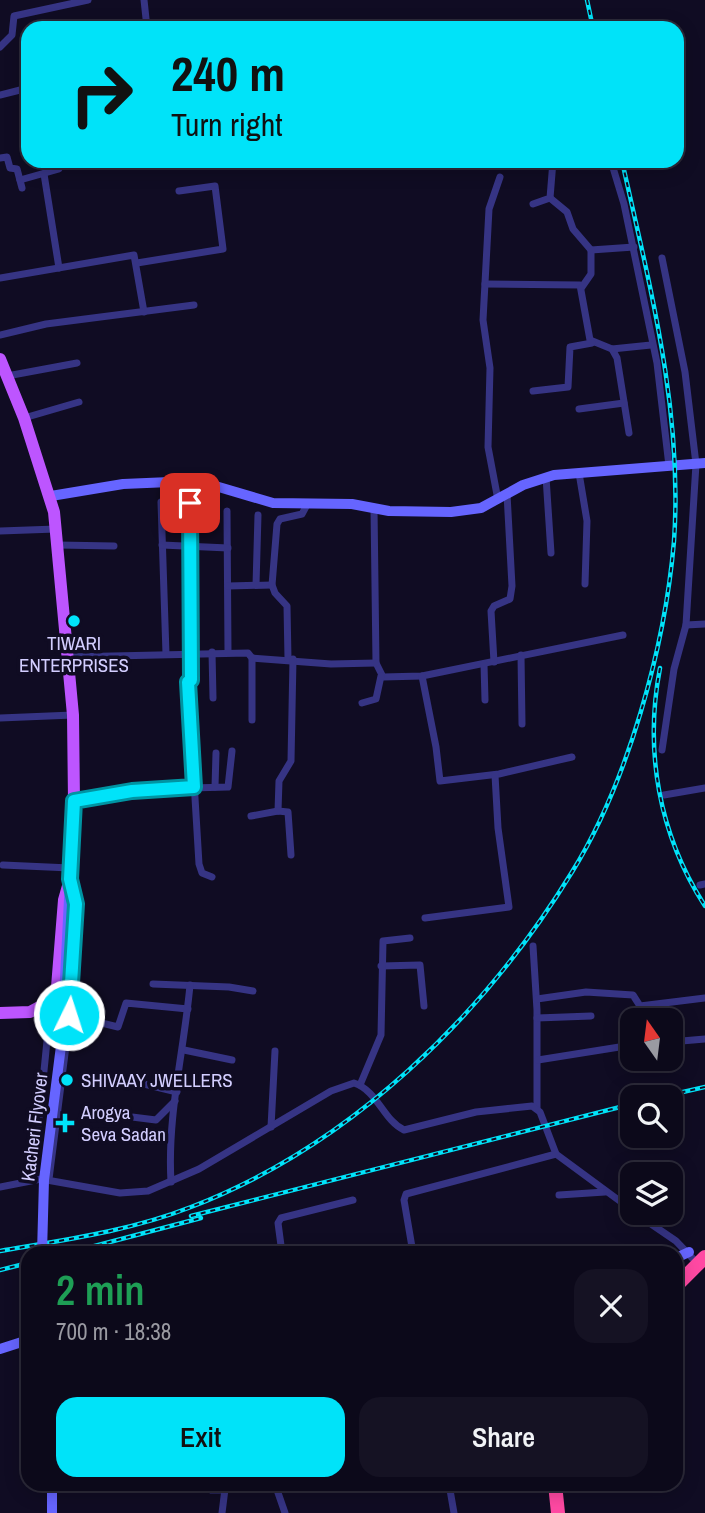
<!DOCTYPE html>
<html lang="en">
<head>
<meta charset="utf-8">
<style>
  body { margin:0; font-family:"Archivo Narrow",sans-serif; background:#151223; color:#f1f3f6; height:100vh; display:flex; flex-direction:column; font-size:26px; white-space:nowrap }
  * { box-sizing:border-box; margin:0 }
  p { font-size:23px; color:#9a9aa2 }
  .icon { flex:none; width:38px; height:38px; fill:none; stroke:currentColor; stroke-width:2; stroke-linecap:round; stroke-linejoin:round }
  .map { position:relative; flex:1; overflow:hidden }
  .panel { position:absolute; left:21px; top:1246px; width:662px; height:245px; display:flex; flex-direction:column; background:#0c091a; border-radius:21px; box-shadow:0 4px 18px #0003,0 0 0 2px #2c2a39 }
  .panel>* { flex:none }
  .banner { position:absolute; left:21px; top:21px; width:663px; height:147px; border-radius:21px; box-shadow:0 4px 18px #0003,0 0 0 2px #2c2a39; background:#00e3f9; color:#111; overflow:hidden }
  .needle { width:46px; rotate:346deg }
  .fabs { position:absolute; left:620px; top:1008px; display:grid; gap:14px }
  .fabs a { display:grid; place-items:center; width:63px; height:63px; border-radius:14px; background:#0c091a; box-shadow:0 4px 18px #0003,0 0 0 2px #2c2a39; font-size:35px }
  .pin { position:absolute; display:grid; place-items:center; width:60px; height:60px; color:#fff; margin:-30px; border-radius:14px; box-shadow:0 4px 10px #0006 }
  .me { position:absolute; width:77px; margin:-38px; rotate:4deg; stroke-linejoin:round; filter:drop-shadow(0 0 5px #0008) }
  .turn { display:flex; align-items:center; gap:24px; height:147px; padding:0 35px; font-size:32px }
  .turn .icon { width:91px; height:91px; stroke-width:2.5 }
  .turn b { display:block; font-size:49px; line-height:60px }
  .round { display:grid; place-items:center; flex:none; width:74px; height:74px; border-radius:21px; background:#151223 }
  .summary { display:flex; align-items:center; justify-content:space-between; height:119px; padding:0 35px }
  h1 { font-size:42px; font-weight:600; line-height:52px; color:#1e9e55 }
  .cta { display:flex; gap:14px; margin-top:auto; padding:14px 35px }
  .cta a { flex:1; height:80px; border-radius:21px; background:#00e3f9; color:#111; font-size:28px; font-weight:600; line-height:80px; text-align:center }
  .cta a+a { background:#151223; color:#f1f3f6 }
  .map>svg:first-child { display:block }
</style>
</head>
<body>
<div class="map">
<svg width="705" height="1513" viewBox="0 0 705 1513">
  <rect width="100%" height="100%" fill="#100c23"/>
  <g fill="none" stroke-linecap="round" stroke-linejoin="round">
    <!-- street -->
    <g stroke="#363484" stroke-width="7">
      <polyline points="144,0 147,28"/>
      <polyline points="0,47 12,35 14,16 88,0"/>
      <polyline points="0,95 28,88"/>
      <polyline points="0,158 7,157 10,168 17,169 22,188"/>
      <polyline points="611,161 624,204 657,363 669,466"/>
      <polyline points="44,174 59,268"/>
      <polyline points="20,180 59,169 61,161"/>
      <polyline points="550,198 567,212 573,229 591,250 634,247"/>
      <polyline points="533,204 550,198 553,161"/>
      <polyline points="137,263 223,249 215,186 179,191"/>
      <polyline points="0,278 134,255 144,312"/>
      <polyline points="485,284 580,285 590,340 612,349 617,358 629,433"/>
      <polyline points="582,287 591,274 591,250"/>
      <polyline points="0,335 46,324 194,305"/>
      <polyline points="612,349 651,345"/>
      <polyline points="7,376 77,363"/>
      <polyline points="533,391 568,387 570,347 592,343"/>
      <polyline points="579,409 624,403"/>
      <polyline points="24,418 79,402"/>
      <polyline points="579,473 587,521 585,584"/>
      <polyline points="546,477 551,553"/>
      <polyline points="190,483 193,652 191,680 188,682 199,864 202,873 212,877"/>
      <polyline points="498,500 488,447 490,368 483,320 489,209 500,177"/>
      <polyline points="161,502 166,654"/>
      <polyline points="374,508 376,663 383,677 422,676 623,635"/>
      <polyline points="227,511 228,652"/>
      <polyline points="0,531 56,529"/>
      <polyline points="58,545 114,546"/>
      <polyline points="162,545 228,548"/>
      <polyline points="256,585 258,515"/>
      <polyline points="228,586 272,585"/>
      <polyline points="686,625 705,624"/>
      <polyline points="212,652 213,698"/>
      <polyline points="521,655 522,724"/>
      <polyline points="67,657 248,653 252,658 252,720"/>
      <polyline points="252,658 331,664 376,663"/>
      <polyline points="288,659 287,606 275,593 272,585 277,524 280,519 302,514 308,503"/>
      <polyline points="494,662 491,611 494,606 510,599 512,586 507,494"/>
      <polyline points="484,664 485,700"/>
      <polyline points="422,676 436,747 440,781 499,774 572,757"/>
      <polyline points="362,703 376,699 381,676"/>
      <polyline points="0,718 73,715"/>
      <polyline points="662,750 674,669 686,625 696,464 685,372 662,258"/>
      <polyline points="215,787 216,753"/>
      <polyline points="664,795 705,788"/>
      <polyline points="74,801 155,789 228,787 232,751"/>
      <polyline points="278,811 279,781 291,761 293,659"/>
      <polyline points="251,816 278,811 288,812 291,855"/>
      <polyline points="3,865 70,868"/>
      <polyline points="700,885 705,884"/>
      <polyline points="425,918 509,907 498,828 495,775"/>
      <polyline points="533,946 537,1010 537,1108"/>
      <polyline points="381,966 420,965 424,1006"/>
      <polyline points="153,984 229,987 253,991"/>
      <polyline points="537,999 586,992 633,995 640,1006 705,998"/>
      <polyline points="69,1015 118,1027 126,1003 188,1009"/>
      <polyline points="537,1018 591,1016"/>
      <polyline points="670,1042 705,1039"/>
      <polyline points="184,1050 232,1060"/>
      <polyline points="538,1060 632,1045"/>
      <polyline points="115,1077 177,1092"/>
      <polyline points="360,1085 381,1035 383,941 410,938"/>
      <polyline points="84,1111 156,1120 175,1101"/>
      <polyline points="271,1127 275,1051"/>
      <polyline points="49,1179 67,1038 76,904 73,888"/>
      <polyline points="33,1180 50,1011 48,1001"/>
      <path d="M 171,1182 C 167,1116 184,1051 190,985"/>
      <path d="M 0,1187 L 41,1179 L 120,1193 L 148,1191 L 199,1169 L 331,1091 L 354,1083 C 378,1091 383,1120 404,1130 L 476,1112 L 532,1106 L 540,1112 L 556,1154 L 632,1210"/>
      <polyline points="559,1195 605,1192"/>
      <polyline points="635,1213 676,1241 697,1263"/>
      <polyline points="160,1250 160,1253"/>
      <polyline points="282,1253 278,1223 281,1218 353,1200"/>
      <polyline points="340,1253 340,1250 384,1248"/>
      <polyline points="413,1253 404,1200 406,1194 556,1154"/>
      <polyline points="201,1484 211,1490 224,1490"/>
      <polyline points="275,1484 285,1513"/>
      <polyline points="449,1484 454,1513"/>
      <polyline points="222,1513 225,1489 238,1484"/>
    </g>
    <!-- secondary -->
    <g stroke="#6665ff" stroke-width="10">
      <polyline points="51,496 123,484 170,482 212,485 273,503 352,504 389,511 451,512 481,508 523,485 554,475 705,463"/>
      <polyline points="676,1258 689,1252"/>
      <polyline points="0,1349 28,1340"/>
      <polyline points="52,1484 52,1513"/>
    </g>
    <!-- primary -->
    <polyline stroke="#bd55ff" stroke-width="12" points="0,359 24,418 54,512 73,715 74,801 70,879 64,900 57,987 45,1004 30,1012 0,1013"/>
    <!-- highway -->
    <g stroke="#ff49a3" stroke-width="14">
      <polyline points="676,1286 705,1257"/>
      <polyline points="555,1484 558,1513"/>
    </g>
    <!-- rail casing -->
    <g stroke="#00e3f9" stroke-width="4.5">
      <g id="rail">
        <polyline points="587,0 593,28"/>
        <path d="M 660,668 C 644,751 659,835 705,906"/>
        <polyline points="661,1097 705,1087"/>
        <polyline points="191,1216 632,1104"/>
        <path d="M 0,1251 C 64,1240 130,1231 191,1207 C 350,1146 484,1016 572,872 C 628,782 665,647 674,541 C 683,411 650,287 622,161"/>
        <polyline points="68,1253 201,1218"/>
        <polyline points="0,1270 28,1263"/>
      </g>
    </g>
    <!-- rail -->
    <use href="#rail" stroke="#100c23" stroke-width="2" stroke-dasharray="5" stroke-linecap="butt"/>
    <!-- secondary-bridge -->
    <polyline stroke="#6665ff" stroke-width="10" points="42,1253 44,1180 62,1038 70,879"/>
  </g>
  <g fill="none" stroke-linecap="round" stroke-linejoin="round">
    <!-- route casing -->
    <g stroke="#0094a2" stroke-width="18">
      <polyline id="route" points="69,1015 76,904 70,879 74,801 132,791 194,787 188,682 191,680 190,503"/>
    </g>
    <!-- route -->
    <use href="#route" stroke="#00e3f9" stroke-width="12"/>
  </g>
  <!-- markers -->
  <g fill="#00e3f9" stroke="#100c23" stroke-width="2.5">
    <circle cx="74" cy="621" r="7"/>
    <circle cx="67" cy="1080" r="7"/>
    <path d="M61.5 1112.5h7v7h7v7h-7v7h-7v-7h-7v-7h7z"/>
  </g>
  <g text-anchor="middle" stroke-width="7" stroke-linejoin="round" paint-order="stroke">
    <!-- poi labels -->
    <g font-size="19" fill="#d3ceff" stroke="#100c23" text-anchor="start">
      <text x="74" y="650" text-anchor="middle">TIWARI<tspan x="74" dy="22">ENTERPRISES</tspan></text>
      <text x="81" y="1087">SHIVAAY JWELLERS</text>
      <text x="81" y="1119">Arogya<tspan x="81" dy="22">Seva Sadan</tspan></text>
    </g>
    <!-- street labels -->
    <g font-size="19" fill="#d3ceff" stroke="#100c23">
      <text transform="translate(34 1127) rotate(-83)" y="7">Kacheri Flyover</text>
    </g>
  </g>
</svg>
<div class="fabs">
<a><svg class="needle" viewBox="-14 -14 28 28"><path d="M0-13l5 13h-10z" fill="#e53935"/><path d="M0 13l5-13h-10z" fill="#9a9aa2"/></svg></a>
<a><svg class="icon" aria-label="search" viewBox="0 0 24 24"><circle cx="10" cy="10" r="6"/><path d="M15 15l6 6"/></svg></a>
<a><svg class="icon" aria-label="layers" viewBox="0 0 24 24"><path d="M12 4l9 5-9 5-9-5zM3 14l9 5 9-5"/></svg></a>
</div>
<div class="pin" style="left:190px;top:503px;background:#d93025"><svg class="icon" aria-label="arrive" viewBox="0 0 24 24"><path d="M6 21V4h12l-3 4 3 4H6"/></svg></div>
<svg class="me" style="left:69px;top:1015px" viewBox="-20 -20 40 40"><circle r="17" fill="#00e3f9" stroke="#fff" stroke-width="3"/><path d="M0-11L8 9 0 5-8 9z" fill="#fff"/></svg>
<div class="banner">
<div class="turn"><svg class="icon" aria-label="right" viewBox="0 0 24 24"><path d="M7 20v-9h11M14 6l5 5-5 5"/></svg><div><b>240 m</b>Turn right</div></div>
</div>
<section class="panel">
<div class="summary"><div><h1>2 min</h1><p>700 m · 18:38</p></div><a class="round"><svg class="icon" aria-label="close" viewBox="0 0 24 24"><path d="M6 6l12 12M18 6L6 18"/></svg></a></div>
<div class="cta"><a>Exit</a><a>Share</a></div>
</section>
</div>
</body>
</html>
